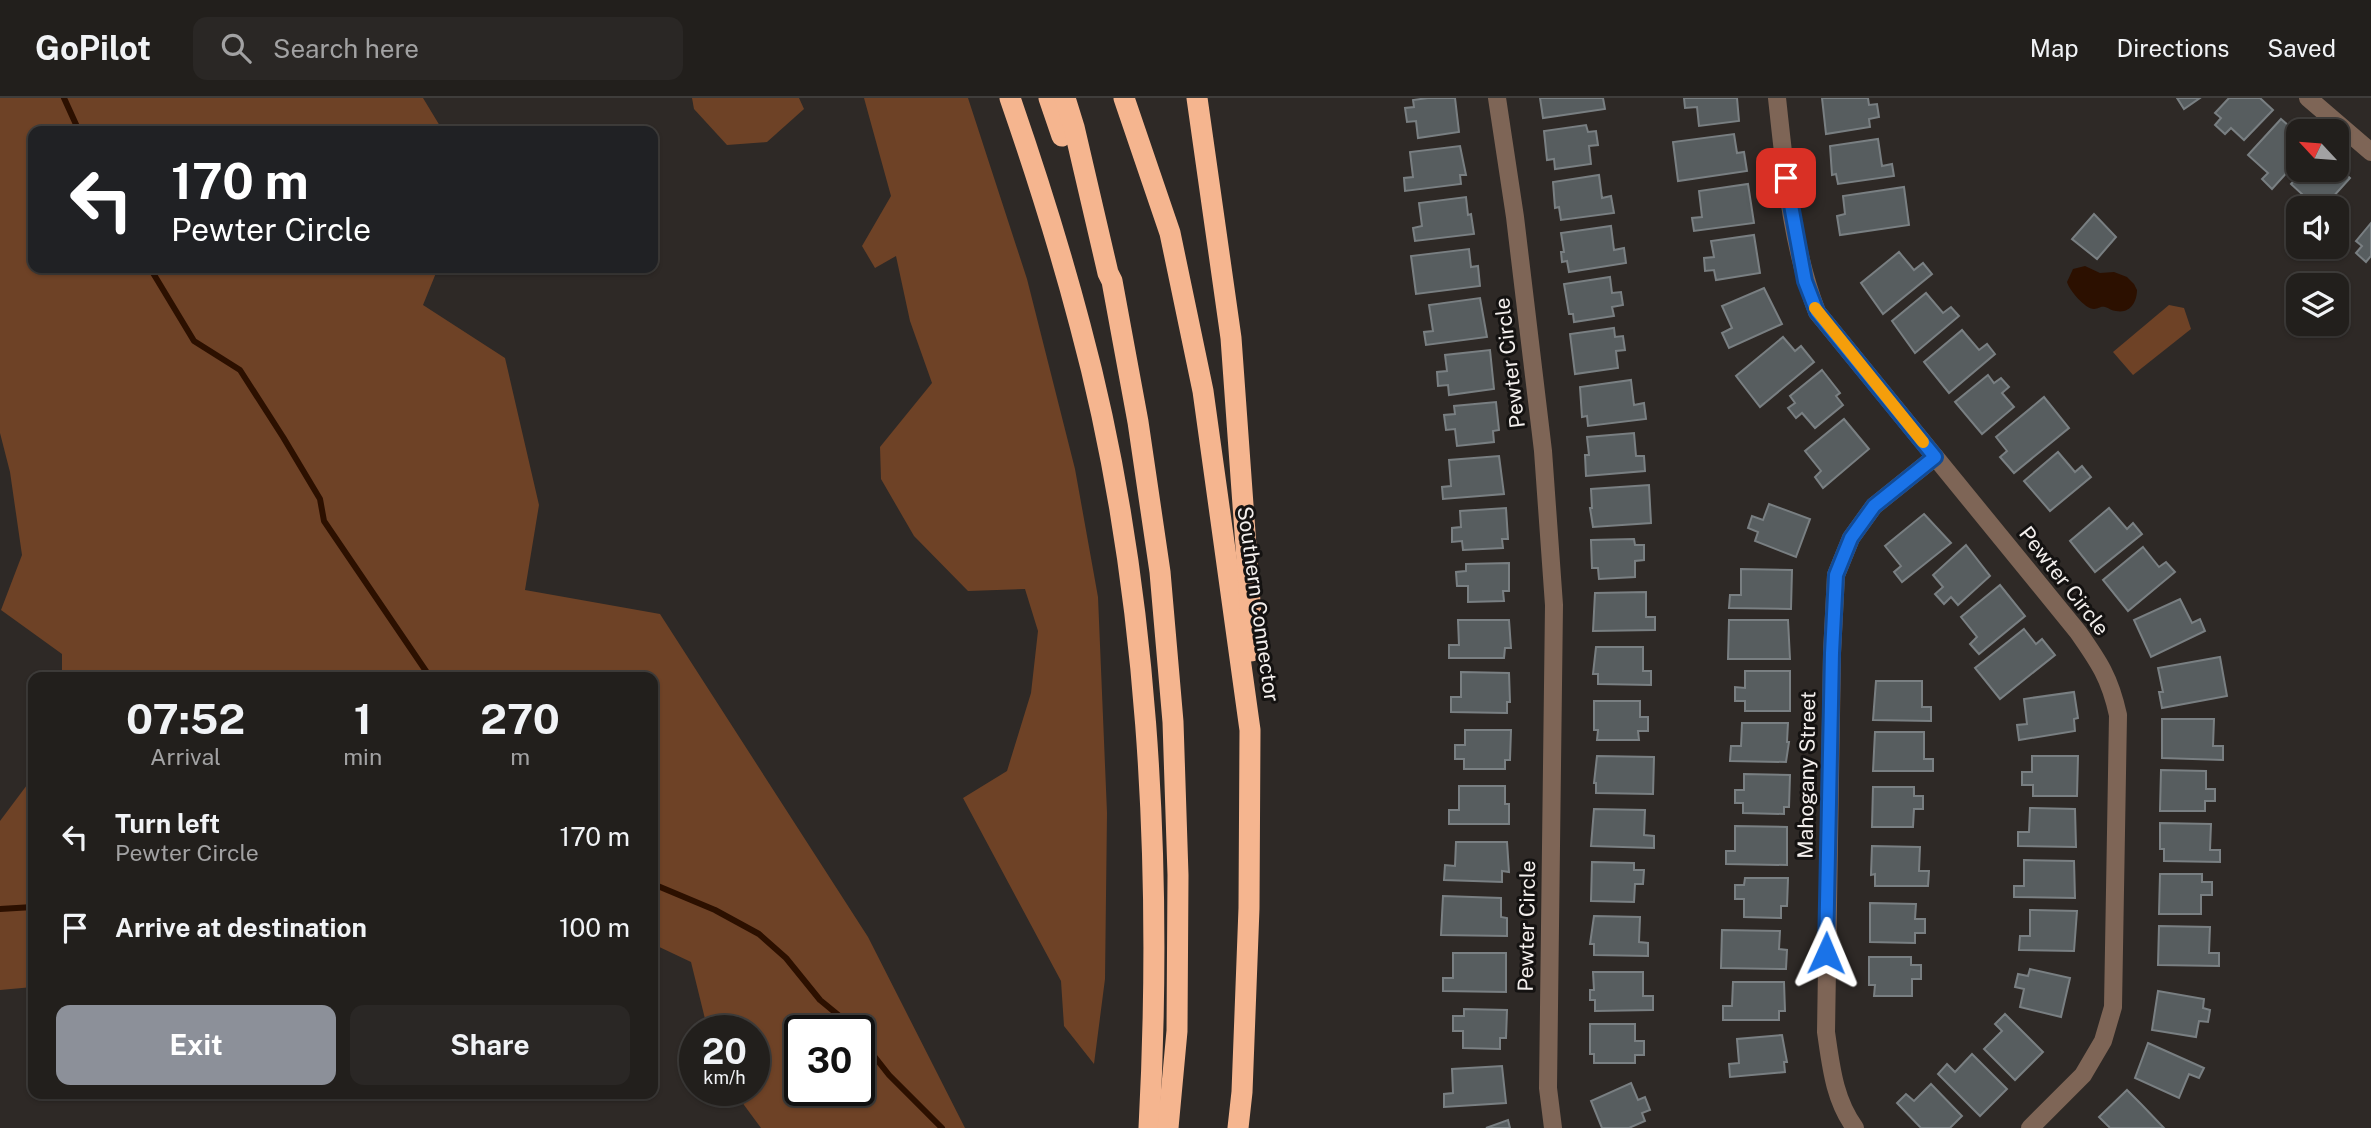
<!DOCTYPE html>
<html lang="en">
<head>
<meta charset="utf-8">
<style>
  body { margin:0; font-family:"Public Sans",sans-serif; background:#2a2725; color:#f1f3f6; height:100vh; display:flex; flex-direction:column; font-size:26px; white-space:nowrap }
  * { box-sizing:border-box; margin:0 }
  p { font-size:23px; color:#a2a2a3 }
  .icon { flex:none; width:38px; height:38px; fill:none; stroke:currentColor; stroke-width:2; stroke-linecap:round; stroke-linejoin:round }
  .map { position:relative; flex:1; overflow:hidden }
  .sheet { position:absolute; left:28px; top:574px; width:630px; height:427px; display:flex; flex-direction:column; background:#221f1c; border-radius:14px; box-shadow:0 2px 5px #0004,0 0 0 2px #3f3d3b }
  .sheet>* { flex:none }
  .hud { position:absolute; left:28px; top:28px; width:630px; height:147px; border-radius:14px; box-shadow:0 2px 5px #0004,0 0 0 2px #3f3d3b; background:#202124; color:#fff; overflow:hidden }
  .needle { width:46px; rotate:296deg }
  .fabs { position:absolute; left:2286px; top:21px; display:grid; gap:14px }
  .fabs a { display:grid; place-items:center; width:63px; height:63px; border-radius:14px; background:#221f1c; box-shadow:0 2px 5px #0004,0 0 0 2px #3f3d3b; font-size:35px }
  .speed { position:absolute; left:679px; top:917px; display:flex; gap:14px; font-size:35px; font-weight:700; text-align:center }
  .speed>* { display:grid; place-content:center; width:91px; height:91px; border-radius:50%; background:#221f1c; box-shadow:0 2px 5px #0004,0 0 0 2px #3f3d3b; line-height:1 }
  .speed small { font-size:18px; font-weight:400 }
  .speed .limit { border:4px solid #111; border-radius:10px; background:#fff; color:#111 }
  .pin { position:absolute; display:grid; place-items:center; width:60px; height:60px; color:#fff; margin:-30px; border-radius:14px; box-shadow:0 4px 10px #0006 }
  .me { position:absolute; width:77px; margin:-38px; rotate:1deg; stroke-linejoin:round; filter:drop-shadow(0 0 5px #0008) }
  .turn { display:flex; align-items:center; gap:24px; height:147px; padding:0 28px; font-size:32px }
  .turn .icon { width:91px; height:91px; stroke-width:2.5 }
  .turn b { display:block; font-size:49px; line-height:60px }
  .eta { display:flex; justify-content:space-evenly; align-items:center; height:119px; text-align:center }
  .eta b { font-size:42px; font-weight:700; line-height:49px }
  .cta { display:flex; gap:14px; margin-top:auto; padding:14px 28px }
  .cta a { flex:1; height:80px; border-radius:14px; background:#8c9099; color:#fff; font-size:28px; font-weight:700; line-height:80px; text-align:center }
  .cta a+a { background:#2a2725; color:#f1f3f6 }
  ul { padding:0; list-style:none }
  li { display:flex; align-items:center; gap:21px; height:91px; padding:0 28px }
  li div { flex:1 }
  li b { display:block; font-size:26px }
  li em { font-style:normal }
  header { display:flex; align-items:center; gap:42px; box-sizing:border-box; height:98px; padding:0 35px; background:#221f1c; border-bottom:2px solid #3f3d3b }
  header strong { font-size:33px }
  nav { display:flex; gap:38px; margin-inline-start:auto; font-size:24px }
  .search { width:490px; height:63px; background:#2a2725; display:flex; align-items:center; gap:18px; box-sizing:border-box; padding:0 24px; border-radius:14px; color:#a2a2a3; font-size:26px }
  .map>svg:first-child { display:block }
</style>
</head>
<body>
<header>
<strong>GoPilot</strong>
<div class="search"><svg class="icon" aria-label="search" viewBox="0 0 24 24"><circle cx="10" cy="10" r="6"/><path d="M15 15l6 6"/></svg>Search here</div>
<nav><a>Map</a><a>Directions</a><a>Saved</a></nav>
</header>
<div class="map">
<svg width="2371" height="1030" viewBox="0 0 2371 1030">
  <rect width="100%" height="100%" fill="#2e2926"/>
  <!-- green -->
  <g fill="#6e4226" fill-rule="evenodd">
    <path d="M 0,0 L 423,0 L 443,33 L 33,33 L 33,170 L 438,170 L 423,207 L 505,260 L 539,407 L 525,492 L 660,516 L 868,839 L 965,1030 L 761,1030 L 733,992 L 754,992 L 754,933 L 708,933 L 691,864 L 653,846 L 653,579 L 62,579 L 62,556 L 1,512 L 22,457 L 10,374 L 0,335 ZM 800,933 L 859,933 L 859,992 L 800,992 Z"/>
    <polygon points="692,0 799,0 804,11 767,44 727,47 694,11"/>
    <polygon points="864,0 968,0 1027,181 1075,371 1098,499 1107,715 1105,881 1094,966 1064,928 1061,883 963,700 1007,673 1031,595 1038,533 1025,491 968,493 914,438 881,381 880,349 932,285 910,223 896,158 875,170 862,148 891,98"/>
    <polygon points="2169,207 2184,210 2191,231 2133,277 2113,254"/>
    <polygon points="33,679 33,889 0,892 0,723"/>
  </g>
  <!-- water -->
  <path fill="#2c1000" d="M 2085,168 L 2100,175 L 2114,174 L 2127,179 L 2134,186 L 2137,192 C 2137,204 2130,216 2116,213 C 2112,213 2109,210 2105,209 C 2100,208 2099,211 2094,211 C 2085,211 2069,192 2067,184 L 2073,171 Z"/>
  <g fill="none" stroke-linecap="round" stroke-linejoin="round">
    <!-- stream -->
    <g stroke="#2c1000" stroke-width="6">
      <polyline points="64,0 79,33"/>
      <polyline points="150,170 194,243 240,272 283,339 320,401 324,423 430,579"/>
      <polyline points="653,786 715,812 759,836 786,860 820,902 848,925 854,933"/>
      <polyline points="0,811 33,809"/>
      <polyline points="859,939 889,977 942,1030"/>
    </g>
  </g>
  <!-- building -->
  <g fill="#575d5f" stroke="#797f82" stroke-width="2">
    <polygon points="1428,0 1455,0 1459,34 1418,40 1416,23 1407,24 1405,10 1414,9 1413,2"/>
    <polygon points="1540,0 1603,0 1605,11 1543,20"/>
    <polygon points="1684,0 1737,0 1739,23 1699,28 1697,9 1685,10"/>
    <polygon points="1822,0 1868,0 1869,7 1877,6 1879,19 1869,21 1870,29 1826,36"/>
    <polygon points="2177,0 2200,0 2184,11"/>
    <polygon points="2229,0 2260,0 2273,12 2244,42 2231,30 2225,36 2215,27 2221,20 2215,15"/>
    <polygon points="2281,21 2298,36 2298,62 2272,91 2262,81 2268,75 2248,57"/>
    <polygon points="1586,27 1588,34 1596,33 1598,47 1589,48 1591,66 1555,71 1554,61 1547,62 1544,33"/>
    <polygon points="1734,36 1737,55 1744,54 1747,73 1678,83 1673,44"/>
    <polygon points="1878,41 1882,68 1892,66 1894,78 1838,86 1836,76 1832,77 1830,48"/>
    <polygon points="1460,48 1466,77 1460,77 1461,86 1405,93 1404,80 1413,79 1410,54"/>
    <polygon points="2336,67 2350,80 2323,110 2317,110 2313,107 2310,110 2303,110 2296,105 2303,97 2291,86 2304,72 2336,72"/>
    <polygon points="1599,77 1602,100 1611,98 1614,115 1561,122 1559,109 1555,110 1553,84"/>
    <polygon points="1748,86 1754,125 1694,133 1692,120 1702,119 1699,93"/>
    <polygon points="1904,89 1909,127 1840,137 1837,118 1845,116 1843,98"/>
    <polygon points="1466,99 1468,117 1471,116 1474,136 1415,143 1413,130 1422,128 1419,105"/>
    <polygon points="2094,116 2116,139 2097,161 2072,141"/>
    <polygon points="2371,125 2371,158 2366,164 2356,155 2362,148 2356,143"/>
    <polygon points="1611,128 1614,152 1624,150 1626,165 1569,174 1567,163 1562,164 1561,154 1564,154 1561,135"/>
    <polygon points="1754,137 1760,175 1716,182 1714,172 1705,173 1704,160 1714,159 1711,143"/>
    <polygon points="1469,151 1471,169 1478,168 1480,188 1416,196 1411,158"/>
    <polygon points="1899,154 1914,172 1923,165 1932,176 1883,216 1861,185"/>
    <polygon points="1610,179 1612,195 1621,194 1623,207 1612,209 1614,218 1574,224 1573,216 1569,216 1564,186"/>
    <polygon points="1764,190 1782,226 1729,250 1722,235 1732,230 1722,208"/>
    <polygon points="1926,195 1943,215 1951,209 1959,218 1915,255 1892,223"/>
    <polygon points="1480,200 1487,239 1426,247 1424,234 1433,233 1429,207"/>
    <polygon points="1614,230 1615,239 1623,238 1625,252 1616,253 1618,270 1575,276 1570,236"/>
    <polygon points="1962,232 1979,252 1987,246 1995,256 1949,295 1924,264"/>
    <polygon points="1783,239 1795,253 1801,248 1814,264 1760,309 1736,278"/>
    <polygon points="1490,252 1494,291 1449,297 1448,287 1438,288 1437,274 1447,273 1445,257"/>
    <polygon points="1822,272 1840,295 1836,298 1843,307 1815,330 1802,315 1796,320 1788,310 1795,305 1790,298"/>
    <polygon points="1988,277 1994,285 2001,280 2009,289 2002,295 2014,309 1982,336 1955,304"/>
    <polygon points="1631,282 1634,307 1644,305 1646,321 1588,328 1587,318 1582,319 1580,289"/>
    <polygon points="2044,299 2069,330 2014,375 2000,359 2007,353 1996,339"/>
    <polygon points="1496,304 1499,332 1493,333 1494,344 1457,348 1455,331 1446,332 1444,317 1455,316 1454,308"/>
    <polygon points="1844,321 1869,351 1823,390 1815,379 1821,373 1805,353"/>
    <polygon points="1634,335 1636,358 1644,358 1645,373 1586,378 1585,357 1589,357 1587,339"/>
    <polygon points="2058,354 2075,374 2082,368 2091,379 2050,413 2024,383"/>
    <polygon points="1499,358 1504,396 1443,401 1442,389 1451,388 1449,362"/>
    <polygon points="1649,387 1651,425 1593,429 1590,410 1592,410 1591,391"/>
    <polygon points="1769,406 1810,421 1796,459 1755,443 1758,434 1748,430 1752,418 1763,422"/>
    <polygon points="1506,410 1508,441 1502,441 1503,450 1463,452 1462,443 1452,444 1452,430 1461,429 1460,413"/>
    <polygon points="2109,410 2127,431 2133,425 2142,436 2095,474 2070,443"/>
    <polygon points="1924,416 1951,445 1902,484 1894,474 1901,468 1885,448"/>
    <polygon points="1634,441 1635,447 1644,447 1644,462 1635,463 1635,479 1599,481 1598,470 1592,470 1591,442"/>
    <polygon points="1966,447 1990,478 1958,507 1951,499 1944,506 1935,496 1943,489 1933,477"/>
    <polygon points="2143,449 2159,469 2166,464 2175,474 2128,513 2103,482"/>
    <polygon points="1509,465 1509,493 1503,493 1504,503 1468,504 1468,488 1457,488 1456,474 1466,473 1466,466"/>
    <polygon points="1741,471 1792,472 1791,511 1729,510 1730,497 1741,497"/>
    <polygon points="2000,487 2025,518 1979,556 1970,546 1977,539 1961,519"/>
    <polygon points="1646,494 1646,519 1655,519 1655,532 1593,533 1595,495"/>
    <polygon points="2180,501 2192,525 2200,521 2205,533 2151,559 2134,522"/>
    <polygon points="1458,522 1509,522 1511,550 1505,550 1504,560 1449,560 1449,547 1459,547"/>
    <polygon points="1729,522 1788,522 1790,561 1728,561"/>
    <polygon points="2024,531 2036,546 2042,541 2055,557 2000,601 1975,570"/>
    <polygon points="1596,549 1643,549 1643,573 1651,573 1651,587 1598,586 1598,576 1593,576"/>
    <polygon points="2220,559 2227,598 2162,610 2159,594 2163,594 2158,570"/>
    <polygon points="1745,573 1790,573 1790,613 1745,613 1745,603 1735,603 1735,589 1745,590"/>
    <polygon points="1461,574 1509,575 1510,604 1507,604 1507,615 1451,614 1451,599 1461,599"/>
    <polygon points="1876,583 1922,583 1922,609 1931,609 1931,623 1873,622"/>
    <polygon points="2074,594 2078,620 2074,621 2075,633 2019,642 2017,627 2027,626 2024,601"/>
    <polygon points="1594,603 1640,603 1640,619 1648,619 1648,633 1638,633 1639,642 1597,642 1598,632 1594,632"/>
    <polygon points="2162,621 2214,621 2213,648 2223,648 2223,662 2162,660"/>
    <polygon points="1742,625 1788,625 1787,644 1789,644 1786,664 1730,663 1731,648 1741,648"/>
    <polygon points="1465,632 1511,632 1510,662 1505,662 1505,671 1464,671 1464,661 1455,661 1455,647 1465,647"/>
    <polygon points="1875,634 1924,634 1924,661 1933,661 1933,673 1873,673"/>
    <polygon points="1597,658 1654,659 1653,696 1596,695 1596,685 1594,685"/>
    <polygon points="2032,658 2078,658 2077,698 2033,698 2033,687 2022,687 2022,674 2032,674"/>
    <polygon points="2161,672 2206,673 2206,691 2215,691 2215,703 2205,703 2205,713 2160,713"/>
    <polygon points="1744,676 1790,677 1789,709 1784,709 1784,716 1743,715 1743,705 1735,705 1735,692 1744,692"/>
    <polygon points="1459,688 1505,688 1505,706 1509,706 1509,726 1449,726 1449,712 1459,712"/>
    <polygon points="1873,689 1914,689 1914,698 1923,698 1923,711 1914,711 1913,729 1872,729"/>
    <polygon points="2030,710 2075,711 2076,749 2018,748 2018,734 2029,734"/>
    <polygon points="1594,711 1645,712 1644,737 1654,738 1654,750 1591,748"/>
    <polygon points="2160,725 2211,726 2210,752 2220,752 2220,764 2164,763 2164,751 2160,751"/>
    <polygon points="1735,728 1787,729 1787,767 1726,766 1726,753 1735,753"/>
    <polygon points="1456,744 1507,744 1509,774 1502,773 1502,784 1444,782 1445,767 1455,768"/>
    <polygon points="1872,748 1920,749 1919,773 1929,773 1928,788 1875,788 1875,776 1871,777"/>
    <polygon points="2024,762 2074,763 2075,800 2014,799 2014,788 2024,788"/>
    <polygon points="1592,764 1634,765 1634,772 1644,772 1643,786 1635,786 1634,804 1591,803"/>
    <polygon points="2160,776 2202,776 2202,784 2212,784 2212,797 2201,797 2201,816 2159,816"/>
    <polygon points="1745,780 1788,780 1787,808 1781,808 1781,820 1744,819 1744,801 1735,801 1735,787 1744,787"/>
    <polygon points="1443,798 1501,800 1501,819 1507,820 1507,838 1441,837"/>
    <polygon points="1870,805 1916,806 1915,821 1925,821 1925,835 1915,835 1915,845 1870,844"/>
    <polygon points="2030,812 2077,813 2074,853 2019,852 2020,838 2030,838"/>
    <polygon points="1594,818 1640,819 1639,844 1648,845 1648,858 1594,857 1594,846 1590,846"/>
    <polygon points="2159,828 2210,829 2209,855 2219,855 2219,868 2158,867"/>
    <polygon points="1722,832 1780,833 1779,851 1787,852 1786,871 1721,870"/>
    <polygon points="1453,855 1506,855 1506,894 1443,893 1443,880 1453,880"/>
    <polygon points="1869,859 1911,859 1911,867 1921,867 1921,881 1912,881 1912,898 1874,898 1875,887 1869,887"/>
    <polygon points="2030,871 2070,880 2061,919 2020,909 2024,891 2015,889 2018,876 2028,878"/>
    <polygon points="1593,874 1643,874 1643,898 1653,898 1653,912 1595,913 1595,902 1590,902 1590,892 1594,892"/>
    <polygon points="1733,884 1784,884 1785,913 1779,913 1779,922 1723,922 1723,908 1732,908"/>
    <polygon points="2158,893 2204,901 2203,910 2210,912 2208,924 2199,923 2196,939 2152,932"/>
    <polygon points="1464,911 1507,912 1506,940 1500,940 1500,951 1463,950 1463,933 1453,933 1453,918 1464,918"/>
    <polygon points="2005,916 2043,954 2015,982 1984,951 2002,933 1995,926"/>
    <polygon points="1590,926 1635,926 1635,943 1644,943 1644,957 1635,957 1635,965 1594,965 1594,956 1590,956"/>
    <polygon points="1782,937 1787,964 1784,964 1785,974 1730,979 1729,966 1739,965 1737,941"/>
    <polygon points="2148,945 2204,970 2199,980 2189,976 2179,1000 2135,980"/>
    <polygon points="1972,956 2007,991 1980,1018 1938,976 1947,966 1955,974"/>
    <polygon points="1502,968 1506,1005 1444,1009 1444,996 1453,995 1452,971"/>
    <polygon points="1631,985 1638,1002 1645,999 1650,1012 1642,1015 1645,1023 1629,1030 1602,1030 1591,1003"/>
    <polygon points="1931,986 1962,1018 1950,1030 1921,1030 1897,1005 1906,996 1914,1003"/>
    <polygon points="2127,992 2142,1007 2164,1030 2110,1030 2099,1019"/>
    <polygon points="1508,1022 1510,1030 1486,1030"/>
  </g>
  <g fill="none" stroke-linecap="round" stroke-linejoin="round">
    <!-- street -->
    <g stroke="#7e6556" stroke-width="18">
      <polyline points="1497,0 1515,119 1543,353 1554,507 1548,990 1553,1030"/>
      <path d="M 1777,0 C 1785,72 1791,146 1817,214 L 2078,534 C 2099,564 2110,580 2118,617 L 2113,909 L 2103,943 L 2083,977 L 2030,1030"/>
      <polyline points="2308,0 2371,54"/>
      <path d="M 1855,1030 C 1834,1001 1831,968 1826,934 L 1832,555 L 1836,477 L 1851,440 L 1874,408 L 1935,359"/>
    </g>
    <!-- highway -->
    <g stroke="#f5b58f" stroke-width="21">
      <path d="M 1010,0 C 1036,75 1060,151 1080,227 C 1149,482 1163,768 1149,1030"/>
      <polyline points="1049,0 1062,38"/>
      <polyline points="1065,0 1074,29 1108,175 1112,183 1138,324 1160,474 1173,624 1178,777 1177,933 1168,1030"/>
      <polyline points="1124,0 1170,135 1203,293 1250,632 1249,810 1242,994 1238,1030"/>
      <polyline points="1197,0 1231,240 1251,518 1251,553"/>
    </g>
  </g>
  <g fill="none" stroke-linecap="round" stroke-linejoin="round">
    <!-- route casing -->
    <g stroke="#114b97" stroke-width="18">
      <polyline id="route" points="1786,80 1805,183 1817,214 1935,359 1874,408 1851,440 1836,477 1832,555 1826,855"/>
    </g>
    <!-- route -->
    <use href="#route" stroke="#1a73e8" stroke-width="12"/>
    <!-- slow -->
    <polyline stroke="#f59e0b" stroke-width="12" points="1815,210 1923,344"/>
  </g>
  <g text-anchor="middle" stroke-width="6" stroke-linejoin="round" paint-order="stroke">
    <!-- street labels -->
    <g font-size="21" fill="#f3efed" stroke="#141211">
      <text transform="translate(1510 265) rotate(-97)" y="7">Pewter Circle</text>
      <text transform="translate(2064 483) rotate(52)" y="7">Pewter Circle</text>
      <text transform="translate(1258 506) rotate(82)" y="7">Southern Connector</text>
      <text transform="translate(1807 677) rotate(-89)" y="7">Mahogany Street</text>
      <text transform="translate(1527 828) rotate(-89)" y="7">Pewter Circle</text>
    </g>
  </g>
</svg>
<div class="fabs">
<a><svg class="needle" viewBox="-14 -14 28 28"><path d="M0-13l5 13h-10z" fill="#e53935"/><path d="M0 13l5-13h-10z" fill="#a2a2a3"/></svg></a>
<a><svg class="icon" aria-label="sound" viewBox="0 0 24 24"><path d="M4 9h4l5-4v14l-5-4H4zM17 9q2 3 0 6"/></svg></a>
<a><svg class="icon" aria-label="layers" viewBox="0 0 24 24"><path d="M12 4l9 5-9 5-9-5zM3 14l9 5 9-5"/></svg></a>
</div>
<div class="speed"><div>20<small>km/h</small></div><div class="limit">30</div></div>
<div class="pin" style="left:1786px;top:80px;background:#d93025"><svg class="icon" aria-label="arrive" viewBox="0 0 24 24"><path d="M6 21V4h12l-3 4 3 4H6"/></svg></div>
<svg class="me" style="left:1826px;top:855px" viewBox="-20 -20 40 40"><path d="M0-17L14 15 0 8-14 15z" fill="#1a73e8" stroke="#fff" stroke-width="4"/></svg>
<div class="hud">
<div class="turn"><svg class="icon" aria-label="left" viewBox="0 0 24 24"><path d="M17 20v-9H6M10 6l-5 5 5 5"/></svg><div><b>170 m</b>Pewter Circle</div></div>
</div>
<section class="sheet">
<div class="eta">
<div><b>07:52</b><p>Arrival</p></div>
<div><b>1</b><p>min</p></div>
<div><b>270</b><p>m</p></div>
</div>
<ul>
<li><svg class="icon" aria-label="left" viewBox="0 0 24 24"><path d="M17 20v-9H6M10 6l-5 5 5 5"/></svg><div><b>Turn left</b><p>Pewter Circle</p></div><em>170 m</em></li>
<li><svg class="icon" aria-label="arrive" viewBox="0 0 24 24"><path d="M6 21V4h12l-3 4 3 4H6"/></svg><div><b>Arrive at destination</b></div><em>100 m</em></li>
</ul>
<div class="cta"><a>Exit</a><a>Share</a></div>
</section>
</div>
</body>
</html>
